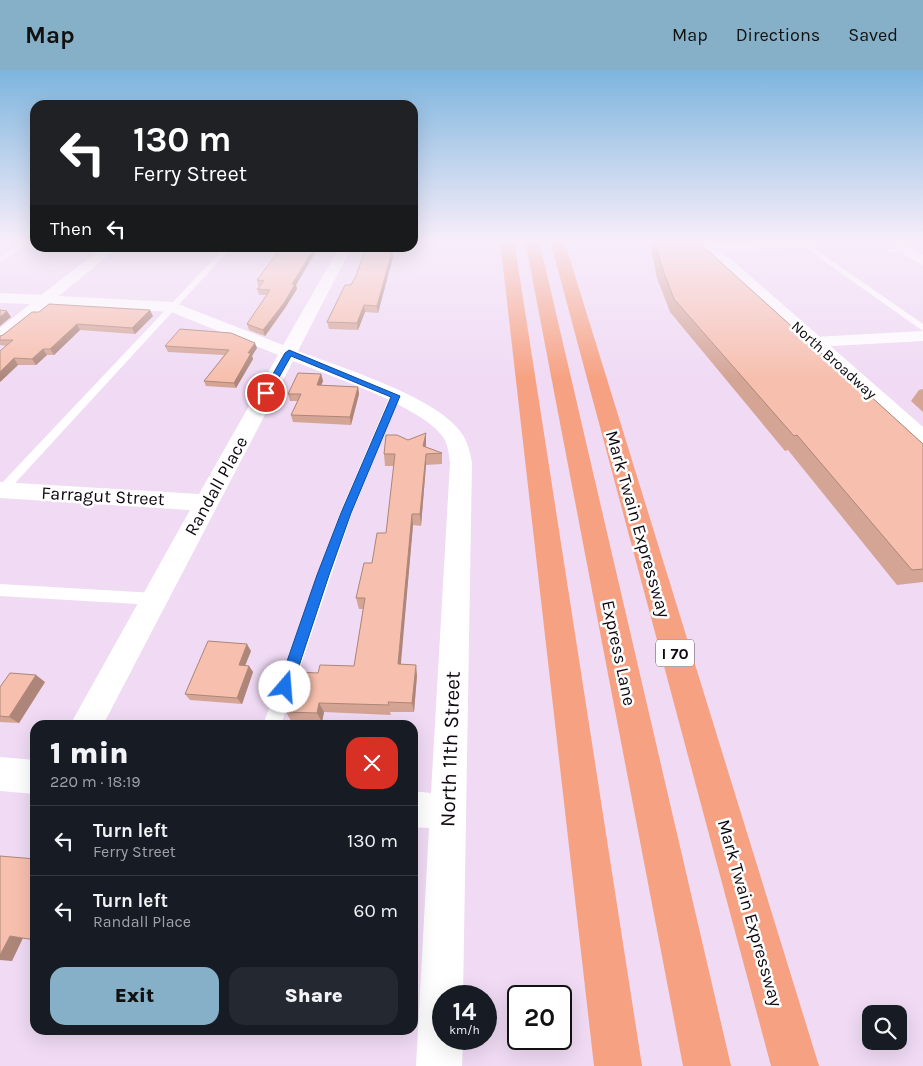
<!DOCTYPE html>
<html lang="en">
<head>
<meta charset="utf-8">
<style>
  body { margin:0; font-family:Karla,sans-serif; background:#242831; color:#f1f3f6; height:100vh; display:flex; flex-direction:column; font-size:19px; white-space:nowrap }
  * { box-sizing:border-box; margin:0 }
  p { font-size:16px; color:#9ea1a6 }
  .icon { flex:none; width:28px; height:28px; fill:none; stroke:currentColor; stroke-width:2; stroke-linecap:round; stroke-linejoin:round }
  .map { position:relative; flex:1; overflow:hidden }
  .drawer { position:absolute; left:30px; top:650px; width:388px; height:315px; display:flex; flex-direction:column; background:#171b24; border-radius:15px; box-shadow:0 5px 20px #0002 }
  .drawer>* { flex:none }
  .top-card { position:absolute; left:30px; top:30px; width:388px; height:152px; border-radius:15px; box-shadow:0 5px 20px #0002; background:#202124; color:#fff; overflow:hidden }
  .buttons { position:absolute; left:862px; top:935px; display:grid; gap:10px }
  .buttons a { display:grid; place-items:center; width:45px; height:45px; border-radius:10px; background:#171b24; box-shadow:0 5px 20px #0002; font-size:25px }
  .speed { position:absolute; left:432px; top:915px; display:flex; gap:10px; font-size:25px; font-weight:700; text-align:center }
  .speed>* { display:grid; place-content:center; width:65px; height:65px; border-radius:50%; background:#171b24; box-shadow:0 5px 20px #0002; line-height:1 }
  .speed small { font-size:12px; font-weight:400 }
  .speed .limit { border:2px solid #111; border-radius:8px; background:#fff; color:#111 }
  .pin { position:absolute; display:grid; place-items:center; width:42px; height:42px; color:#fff; margin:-21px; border:2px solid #fff; border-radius:50%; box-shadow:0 1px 5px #0007 }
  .me { position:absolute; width:55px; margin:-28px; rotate:18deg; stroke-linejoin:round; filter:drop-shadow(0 0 4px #0008) }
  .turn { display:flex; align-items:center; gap:18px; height:105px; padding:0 20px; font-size:22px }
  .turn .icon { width:65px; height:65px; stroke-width:2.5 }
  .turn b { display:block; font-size:35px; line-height:42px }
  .then { display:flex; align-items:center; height:48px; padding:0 20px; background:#0003; gap:10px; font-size:19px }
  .round { display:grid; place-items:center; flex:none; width:52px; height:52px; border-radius:15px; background:#242831 }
  .headline { display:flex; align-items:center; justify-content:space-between; height:85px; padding:0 20px }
  h1 { font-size:30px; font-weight:800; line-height:38px }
  .action { display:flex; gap:10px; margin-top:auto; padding:10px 20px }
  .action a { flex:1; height:58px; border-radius:15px; background:#86b0c7; color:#111; font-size:20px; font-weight:800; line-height:58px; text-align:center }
  .action a+a { background:#242831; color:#f1f3f6 }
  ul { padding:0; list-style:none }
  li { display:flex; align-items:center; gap:15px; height:70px; padding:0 20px; border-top:1px solid #363941 }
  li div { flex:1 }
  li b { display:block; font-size:19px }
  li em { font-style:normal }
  header { display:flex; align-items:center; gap:30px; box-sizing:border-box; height:70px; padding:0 25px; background:#86b0c7; color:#111 }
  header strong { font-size:24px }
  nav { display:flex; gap:28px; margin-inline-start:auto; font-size:18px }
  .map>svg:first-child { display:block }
</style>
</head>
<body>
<header>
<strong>Map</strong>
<nav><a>Map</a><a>Directions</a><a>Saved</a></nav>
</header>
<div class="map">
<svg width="923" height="996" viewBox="0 0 923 996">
  <rect width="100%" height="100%" fill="#f0daf4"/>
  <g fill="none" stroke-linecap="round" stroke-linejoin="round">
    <!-- lane -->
    <g fill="#fff" fill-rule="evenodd">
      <polygon points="25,170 33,170 0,192 0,187"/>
      <polygon points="794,170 802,170 923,254 923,261"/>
      <polygon points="224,178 231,178 6,423 0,424 0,415"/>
      <polygon points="904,178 906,179 906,181 890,183 886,181"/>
      <polygon points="395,323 400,326 352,443 281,655 263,655 340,443 390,326"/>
      <polygon points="0,514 154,523 159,525 161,529 159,533 154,535 0,526"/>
    </g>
    <!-- street -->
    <g fill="#fff" fill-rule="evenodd">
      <polygon points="797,170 905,170 903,173 923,185 923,195 886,174 709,182 702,178 709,174"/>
      <path d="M 102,178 L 117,178 L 59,226 L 173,232 L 283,275 L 339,178 L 351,178 L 298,281 C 340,297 434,326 460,361 C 467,370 470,381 472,393 L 463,926 L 444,926 L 444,969 L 463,969 L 462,996 L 416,996 L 429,758 L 412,757 L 412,721 L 431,723 L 450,393 C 449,385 448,374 443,367 C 422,336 329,306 293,291 L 103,655 L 70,655 L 190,440 L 0,428 L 0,412 L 199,424 L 278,285 L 171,242 L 48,235 L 6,270 L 0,271 L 0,258 L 30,234 L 0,233 L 0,223 L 41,225 Z"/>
      <polygon points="923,261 923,271 814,277 808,276 805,272 808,268 814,267"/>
      <polygon points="0,687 35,690 35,724 0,721"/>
    </g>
    <!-- secondary -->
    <polygon fill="#fff" fill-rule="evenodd" points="693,170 709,170 923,357 923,376 915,374"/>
    <!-- highway -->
    <g fill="#f6a181" fill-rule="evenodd">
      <polygon points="500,170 514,170 642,996 594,996"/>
      <polygon points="525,170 539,170 731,996 683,996"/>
      <polygon points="550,170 564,170 819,996 771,996"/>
    </g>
  </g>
  <!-- wall -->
  <g fill="#d4a495">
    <polygon points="651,170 696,170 923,374 923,512 897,515 788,380 785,381 670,242 657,208 650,174"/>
    <polygon points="715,170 735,170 717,172"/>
    <polygon points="285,178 318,178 296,215 297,219 285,238 265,266 249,260 247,254 267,225 259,225 257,219 260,216 258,216 257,210"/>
    <polygon points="366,178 393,178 392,181 393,187 378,243 365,242 358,260 329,259 327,252 356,206"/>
    <polygon points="32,242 153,246 135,264 80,260 54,285 47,285 36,295 18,295 0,312 6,276 0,275 0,266 3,265"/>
    <polygon points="165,276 257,278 252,286 253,289 236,318 206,316 204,311 224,285 168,282"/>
    <polygon points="321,304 323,311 321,315 358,317 359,324 351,355 293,352 291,345 298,331 290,331 288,324"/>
    <polygon points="923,319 923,342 911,331 919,320"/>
    <polygon points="426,363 426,377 442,383 442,394 426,395 421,456 413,455 400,594 417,605 414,642 390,642 391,645 324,642 322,652 291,651 286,642 318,603 354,596 363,539 359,539 356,528 386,463 394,396 385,396 384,384 408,370"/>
    <polygon points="251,581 245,595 249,596 253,602 242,634 190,630 185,624"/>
    <polygon points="45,612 19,653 0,652 0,617"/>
  </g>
  <!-- shaded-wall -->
  <g fill="#ad8679">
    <polygon points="314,178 318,178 296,215 297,219 285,238 265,266 263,260"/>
    <polygon points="392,181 393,187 378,243 377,236"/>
    <polygon points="364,235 365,242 358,260 357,253"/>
    <polygon points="150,240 153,246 135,264 132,258"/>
    <polygon points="7,241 11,247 0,256 0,247"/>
    <polygon points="77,254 80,260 54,285 50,279"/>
    <polygon points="255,273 257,278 252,286 253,289 236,318 234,313 248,283"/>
    <polygon points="43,279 47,285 36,295 32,289"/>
    <polygon points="14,288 18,295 0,312 0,302"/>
    <polygon points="321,304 323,311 318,322 317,315"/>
    <polygon points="358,317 359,324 351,355 350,347"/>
    <polygon points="426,363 426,375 424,387 423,376"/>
    <polygon points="426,384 426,395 421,456 420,444"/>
    <polygon points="412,444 413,455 400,604 398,594"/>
    <polygon points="247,574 251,581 243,601 239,595"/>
    <polygon points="416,595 417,605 414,642 412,633"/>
    <polygon points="249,596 253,602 242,634 237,628"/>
    <polygon points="36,605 45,612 19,653 9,647"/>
    <polygon points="319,633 324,642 322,652 317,643"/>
    <polygon points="10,866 23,868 12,891 0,890 0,885"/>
  </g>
  <!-- building -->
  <g fill="#f7bfad" stroke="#ad8679">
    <polygon points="655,170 696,170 830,291 832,291 923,374 923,499 912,500 797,365 794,366 674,229 661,195"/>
    <polygon points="281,178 314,178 292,214 295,214 284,233 263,260 247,254 270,220 257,219 264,211 257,210"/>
    <polygon points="366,178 390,178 389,181 392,181 377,236 364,235 357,253 327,252 345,215 351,215 356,206"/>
    <polygon points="49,234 150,240 132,258 77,254 50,279 43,279 32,289 14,288 0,302 0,281 13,270 0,270 0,266 3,265 32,242 39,242"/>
    <polygon points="0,240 7,241 0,247"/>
    <polygon points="180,259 231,263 255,273 248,283 251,283 234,313 204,311 229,280 165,276"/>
    <polygon points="298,303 321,304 317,315 358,317 350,347 291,345 301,324 288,324"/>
    <polygon points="426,363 423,376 442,383 426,384 420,444 412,444 398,594 416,595 412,633 388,632 389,635 319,633 317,643 286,642 296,602 318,603 320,595 354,596 365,528 356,528 364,493 372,493 377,463 386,463 395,384 384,384 386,365 397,365 408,370"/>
    <polygon points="208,571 247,574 239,595 249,596 237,628 185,624"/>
    <polygon points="10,603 36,605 9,647 0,646 0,617"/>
    <polygon points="0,786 35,789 35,870 10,866 0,885"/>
  </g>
  <!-- sky -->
  <linearGradient id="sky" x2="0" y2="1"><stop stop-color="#7db5de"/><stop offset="0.55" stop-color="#f8eefa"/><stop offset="1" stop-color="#f8eefa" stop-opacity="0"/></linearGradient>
  <rect width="923" height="310" fill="url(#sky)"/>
  <!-- route -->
  <polygon fill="#1a73e8" stroke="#114b97" points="289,280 400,326 351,443 329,505 292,617 290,622 285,624 280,622 278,617 317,505 341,443 391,327 291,286 269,325 263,325 262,323 285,283"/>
  <g text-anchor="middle" stroke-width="5" stroke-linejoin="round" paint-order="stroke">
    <!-- far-street labels -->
    <g font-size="15" fill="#0f0810" stroke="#fff">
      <text transform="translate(834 290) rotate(42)" y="5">North Broadway</text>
    </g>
    <!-- shield labels -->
    <rect fill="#fff" stroke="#575258" stroke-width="1" x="656" y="569.5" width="38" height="27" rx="4"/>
    <g font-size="16" font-weight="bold" fill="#0f0810">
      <text x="675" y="589">I 70</text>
    </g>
    <!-- street labels -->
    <g font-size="18" fill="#0f0810" stroke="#fff">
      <text transform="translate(216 416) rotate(-61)" y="6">Randall Place</text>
      <text transform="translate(103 426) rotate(3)" y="6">Farragut Street</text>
      <text transform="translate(638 454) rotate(74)" y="6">Mark Twain Expressway</text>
      <text transform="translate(619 583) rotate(78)" y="6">Express Lane</text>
      <text transform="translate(750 843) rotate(74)" y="6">Mark Twain Expressway</text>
    </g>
    <!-- near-street labels -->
    <g font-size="21" fill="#0f0810" stroke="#fff">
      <text transform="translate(450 679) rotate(-88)" y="7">North 11th Street</text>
    </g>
  </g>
</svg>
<div class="buttons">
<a><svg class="icon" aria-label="search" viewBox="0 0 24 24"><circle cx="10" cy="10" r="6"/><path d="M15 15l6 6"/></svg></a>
</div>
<div class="speed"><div>14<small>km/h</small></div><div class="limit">20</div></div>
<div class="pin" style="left:266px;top:323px;background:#d93025"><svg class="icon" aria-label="arrive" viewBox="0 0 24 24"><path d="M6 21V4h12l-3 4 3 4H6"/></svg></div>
<svg class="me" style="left:285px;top:617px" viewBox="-20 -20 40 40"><circle r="19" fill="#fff"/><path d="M0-13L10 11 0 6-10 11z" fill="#1a73e8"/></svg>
<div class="top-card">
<div class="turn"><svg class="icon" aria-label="left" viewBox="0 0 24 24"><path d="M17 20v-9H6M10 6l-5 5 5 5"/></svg><div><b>130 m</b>Ferry Street</div></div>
<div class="then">Then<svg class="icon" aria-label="left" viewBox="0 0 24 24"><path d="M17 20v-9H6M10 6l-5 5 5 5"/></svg></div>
</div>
<section class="drawer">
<div class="headline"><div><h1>1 min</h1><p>220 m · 18:19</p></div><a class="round" style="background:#d93025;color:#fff"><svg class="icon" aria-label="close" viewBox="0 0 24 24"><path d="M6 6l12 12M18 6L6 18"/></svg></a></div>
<ul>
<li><svg class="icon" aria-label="left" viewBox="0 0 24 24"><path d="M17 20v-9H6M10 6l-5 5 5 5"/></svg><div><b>Turn left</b><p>Ferry Street</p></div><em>130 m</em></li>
<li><svg class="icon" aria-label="left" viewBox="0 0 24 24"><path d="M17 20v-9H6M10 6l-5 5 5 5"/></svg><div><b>Turn left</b><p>Randall Place</p></div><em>60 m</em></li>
</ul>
<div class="action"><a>Exit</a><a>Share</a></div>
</section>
</div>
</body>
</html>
